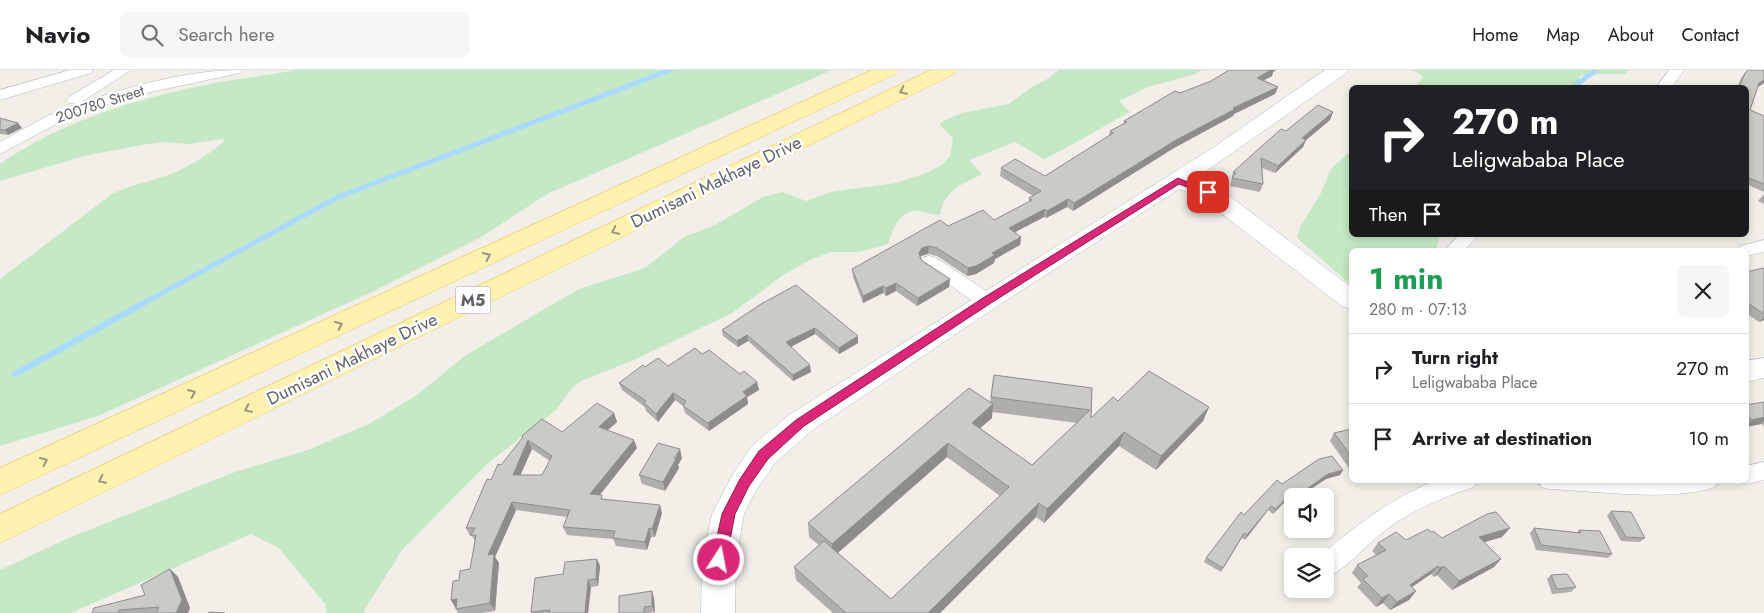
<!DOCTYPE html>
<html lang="en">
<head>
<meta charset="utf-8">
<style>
  body { margin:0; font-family:Jost,sans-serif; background:#f6f6f6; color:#202124; height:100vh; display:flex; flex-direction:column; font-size:19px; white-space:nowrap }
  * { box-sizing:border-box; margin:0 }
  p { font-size:16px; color:#757577 }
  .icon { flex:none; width:28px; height:28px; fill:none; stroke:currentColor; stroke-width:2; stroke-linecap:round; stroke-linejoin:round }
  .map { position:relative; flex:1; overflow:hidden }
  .panel { position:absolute; left:1349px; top:178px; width:400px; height:235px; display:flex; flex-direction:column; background:#fff; border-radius:8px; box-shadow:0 2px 8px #0003 }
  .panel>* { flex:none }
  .guide { position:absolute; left:1349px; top:15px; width:400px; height:152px; border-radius:8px; box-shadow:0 2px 8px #0003; background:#202124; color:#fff; overflow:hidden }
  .buttons { position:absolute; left:1284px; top:418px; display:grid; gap:10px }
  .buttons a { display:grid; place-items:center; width:50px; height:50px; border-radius:8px; background:#fff; box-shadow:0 2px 8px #0003; font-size:25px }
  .pin { position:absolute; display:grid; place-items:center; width:42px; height:42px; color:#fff; margin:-21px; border-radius:10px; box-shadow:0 2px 8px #0006 }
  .me { position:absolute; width:55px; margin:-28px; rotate:11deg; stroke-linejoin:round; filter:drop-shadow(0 0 4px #0008) }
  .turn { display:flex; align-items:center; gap:18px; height:105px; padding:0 20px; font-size:22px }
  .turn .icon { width:65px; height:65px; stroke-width:2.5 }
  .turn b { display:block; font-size:35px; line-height:42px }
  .then { display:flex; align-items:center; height:48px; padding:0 20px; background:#0003; gap:10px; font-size:19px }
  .round { display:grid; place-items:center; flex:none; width:52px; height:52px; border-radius:8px; background:#f6f6f6 }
  .head { display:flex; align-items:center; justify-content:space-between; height:85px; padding:0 20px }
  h1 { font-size:30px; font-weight:700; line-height:38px; color:#1e9e55 }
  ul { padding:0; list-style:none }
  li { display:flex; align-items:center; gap:15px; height:70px; padding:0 20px; border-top:1px solid #e0e0e0 }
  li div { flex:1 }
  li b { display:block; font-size:19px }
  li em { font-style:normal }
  header { display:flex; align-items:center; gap:30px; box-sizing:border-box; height:70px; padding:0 25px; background:#fff; border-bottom:1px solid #e0e0e0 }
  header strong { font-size:24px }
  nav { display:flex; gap:28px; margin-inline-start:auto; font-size:18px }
  .search { width:350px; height:45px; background:#f6f6f6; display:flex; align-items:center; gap:12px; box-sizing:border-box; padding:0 18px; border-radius:8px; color:#757577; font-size:19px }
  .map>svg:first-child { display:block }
</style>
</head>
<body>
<header>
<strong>Navio</strong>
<div class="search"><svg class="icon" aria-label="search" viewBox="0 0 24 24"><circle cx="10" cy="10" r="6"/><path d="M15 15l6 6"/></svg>Search here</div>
<nav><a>Home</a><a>Map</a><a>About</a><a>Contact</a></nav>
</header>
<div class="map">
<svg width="1764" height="543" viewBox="0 0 1764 543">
  <rect width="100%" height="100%" fill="#f1efe8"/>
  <!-- green -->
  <g fill="#c5e8c5">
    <path d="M 295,0 L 832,0 L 547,124 L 483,166 L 374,221 L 98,346 L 0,376 L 0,209 L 112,124 C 130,115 149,112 168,105 C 188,98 209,84 225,71 L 222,69 L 188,74 L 165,72 L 141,75 L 84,86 L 0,111 L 0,94 C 58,53 135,29 205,15 C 235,9 265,6 295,0 Z"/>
    <path d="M 1059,0 L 1202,0 L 1196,4 L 1148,17 L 1119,31 L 1130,42 C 1101,57 1074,75 1044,89 L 1015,72 L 969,90 L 982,104 C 959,117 946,118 940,145 C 932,145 927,142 919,141 C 901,138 892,160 888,174 L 859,182 L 831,182 L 812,189 L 783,205 L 732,243 L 634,290 L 581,311 L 572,318 L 556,340 L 487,394 L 403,479 L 366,537 L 364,543 L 326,543 L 326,535 L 279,478 L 251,464 L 71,543 L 0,543 L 0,500 L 71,467 L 192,419 L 235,402 L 308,380 L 369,354 L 417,325 L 466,285 L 579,219 L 645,198 L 684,167 L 715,155 L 763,127 L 782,122 L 806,131 L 830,122 L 896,113 L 924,104 L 942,95 L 950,86 L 953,68 L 940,55 L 941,52 L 962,43 L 1009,34 L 1032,17 L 1047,9 Z"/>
    <path d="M 1412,0 L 1628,0 L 1625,4 C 1610,5 1594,3 1580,6 L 1579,17 L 1407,17 L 1416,15 L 1423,8 L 1420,4 Z"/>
    <polygon points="1351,81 1351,165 1440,165 1436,180 1351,180 1351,215 1297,168 1300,157 1321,123 1331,99"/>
  </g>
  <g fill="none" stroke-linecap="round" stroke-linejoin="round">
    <!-- stream-far1 -->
    <g stroke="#aadaff" stroke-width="5">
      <polyline points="1572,18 1596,0"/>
      <polyline points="142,234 338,127 670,0"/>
    </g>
    <!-- stream -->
    <polyline stroke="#aadaff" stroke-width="6" points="15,304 144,233"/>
    <!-- street casing -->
    <g stroke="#b5b8bc" stroke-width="1">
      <g id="street">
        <polygon points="70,0 93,0 91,3 0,30 0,20"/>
        <path d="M 114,0 L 131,0 L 80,33 C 132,16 187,0 242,0 L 240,3 L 146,23 L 89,40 L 60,52 L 0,84 L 0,72 L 49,45 L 78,34 L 69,33 L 66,30 L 69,27 Z"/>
        <polygon points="1669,0 1684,0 1671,18 1656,18"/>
        <polygon points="1459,165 1479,165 1466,178 1467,180 1449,180 1448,177"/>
        <polygon points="1764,170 1764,182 1746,186 1746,180 1737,180 1740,176"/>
        <polygon points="929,186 936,188 994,226 997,231 994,236 987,238 980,236 922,196 920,192 922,188"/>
        <polygon points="1764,392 1764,410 1746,414 1738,412 1737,410 1746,410 1746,396"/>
        <path d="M 1436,410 L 1477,410 L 1474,417 C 1440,428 1410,441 1382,463 C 1365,476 1345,501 1325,508 L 1325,486 L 1320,486 C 1356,455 1392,428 1436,410 Z"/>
        <path d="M 1538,410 L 1718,410 L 1715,417 C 1671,432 1596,421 1549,419 L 1541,417 Z"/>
      </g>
    </g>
    <!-- secondary casing -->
    <g stroke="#b6babf" stroke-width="1">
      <g id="secondary">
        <polygon points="1325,0 1348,0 1345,4 1195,109 1216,117 1232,128 1351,217 1351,239 1342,236 1200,127 1179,119 996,237 811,361 774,394 755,422 744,444 736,490 735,543 701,543 702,490 712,444 733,404 752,376 789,345 1211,79"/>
        <polygon points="1764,288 1764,308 1746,312 1746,291"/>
      </g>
    </g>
    <!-- primary casing -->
    <g stroke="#f2c960" stroke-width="1">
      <g id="primary">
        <polygon points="872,0 898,0 895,4 0,425 0,398"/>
        <polygon points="931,0 957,0 954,4 0,473 0,444"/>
      </g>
    </g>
    <!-- street -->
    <use href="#street" fill="#fff" fill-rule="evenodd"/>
    <!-- secondary -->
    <use href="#secondary" fill="#fff" fill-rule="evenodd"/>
    <!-- primary -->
    <use href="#primary" fill="#fff2af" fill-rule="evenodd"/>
  </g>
  <!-- wall -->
  <g fill="#afaea9" fill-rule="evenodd">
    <polygon points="1229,0 1276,0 1273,2 1272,6 1264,10 1278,17 1275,24 1234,44 1233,46 1174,78 1073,141 1067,137 1046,148 1044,147 1014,162 1021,167 1020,175 995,189 994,193 976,204 967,206 937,186 928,184 921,186 920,188 921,190 950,209 949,217 917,236 896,221 886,226 883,223 863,233 853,207 852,199 948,156 994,150 1029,132 1029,128 1033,126 1000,106 1001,98 1045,106 1109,66 1110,61 1124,54 1124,51 1180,23 1211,11"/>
    <polygon points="1764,0 1764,13 1758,17 1750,40 1764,46 1764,122 1746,114 1746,18 1737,18 1741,8 1745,3"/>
    <polygon points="1333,42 1330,50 1306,70 1303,77 1275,103 1262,98 1263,114 1260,122 1230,116 1233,102 1286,61"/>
    <polygon points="0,48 22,58 8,65 0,64"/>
    <polygon points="1764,124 1764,134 1758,131"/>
    <polygon points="1764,199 1764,250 1759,252 1746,243 1746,202"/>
    <polygon points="761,234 858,273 839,284 815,264 791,277 811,302 793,311 748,271 738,277 723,266 722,260"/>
    <polygon points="702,284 757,312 759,320 747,327 748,334 709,361 685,343 683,336 675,330 658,352 646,341 645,337 622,320 619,313 645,297 668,296"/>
    <path d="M 994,305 L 1092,318 L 1091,348 L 1118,331 L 1209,337 L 1203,351 L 1156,400 L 1119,376 L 1044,453 L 1036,447 L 940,543 L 833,543 L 796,510 L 794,497 L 819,475 L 809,467 L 808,453 L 990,332 ZM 992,342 L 1077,353 L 1032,395 L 980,358 L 992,348 ZM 947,387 L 1000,426 L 891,529 L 838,483 Z"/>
    <polygon points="1764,332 1764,356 1761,354 1746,357 1746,335"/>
    <path d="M 614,343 L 617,352 L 608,360 L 637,378 L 600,425 L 603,429 L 662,443 L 655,467 L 651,467 L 647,480 L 616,476 L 613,469 L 567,465 L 563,457 L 567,447 L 516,440 L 495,487 L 499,493 L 495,541 L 482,543 L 458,543 L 451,530 L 459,510 L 470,499 L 475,471 L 472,466 L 470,466 L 466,458 L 491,410 L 501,395 L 523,368 L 522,366 L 562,362 ZM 532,379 L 550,391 L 542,405 L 520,405 Z"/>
    <polygon points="1351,359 1351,398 1349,398 1330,371 1334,363"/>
    <polygon points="682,388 678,395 679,398 665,421 642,414 639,405"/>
    <polygon points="1343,400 1340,405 1326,409 1300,426 1296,426 1293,423 1273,444 1268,440 1245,470 1242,468 1221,502 1204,492 1206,488 1244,445 1282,414"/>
    <polygon points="1611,441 1645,468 1640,472 1621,471 1607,446"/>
    <polygon points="1534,458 1577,463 1579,460 1612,484 1608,488 1536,480 1530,463"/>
    <polygon points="1431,462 1442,468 1502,467 1484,472 1501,489 1494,497 1452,520 1437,505 1434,507 1431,504 1412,517 1416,521 1409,530 1390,540 1383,533 1376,537 1357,517 1361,513 1352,503 1357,495 1376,485 1372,481 1378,473 1406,470"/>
    <polygon points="597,489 600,496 598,516 591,517 588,543 532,543 531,542"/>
    <polygon points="170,499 178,507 190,538 188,543 92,543 145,525"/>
    <polygon points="1551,505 1576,517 1571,522 1552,524 1547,509"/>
    <polygon points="654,528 655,542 649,543 619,543"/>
  </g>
  <!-- shaded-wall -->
  <g fill="#8f8d8a">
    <polygon points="1270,0 1276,0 1273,2 1272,6 1255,15 1257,8"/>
    <polygon points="1764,10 1764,13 1755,19 1759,13"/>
    <polygon points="1278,17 1275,24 1234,44 1233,46 1174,78 1073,141 1074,133 1176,70 1233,38"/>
    <polygon points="1333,42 1330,50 1299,76 1302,68"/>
    <polygon points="18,53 22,58 8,65 5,60"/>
    <polygon points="1306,70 1303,77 1275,103 1278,96"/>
    <polygon points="1068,129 1067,137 1046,148 1047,141"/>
    <polygon points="1045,139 1044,147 1008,166 1009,158"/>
    <polygon points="1021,167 1020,175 995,189 994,193 976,204 967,206 968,198 992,183"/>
    <polygon points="929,176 928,184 921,186 918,191 919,183 922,178"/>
    <polygon points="950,209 949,217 917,236 918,228"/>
    <polygon points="896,213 896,221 886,226 886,218"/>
    <polygon points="883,216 883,223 863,233 863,226"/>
    <polygon points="1764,247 1764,250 1759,252"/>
    <polygon points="815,258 815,264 787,279 786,272"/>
    <polygon points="747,265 748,271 738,277 737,271"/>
    <polygon points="858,266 858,273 839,284 839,278"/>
    <polygon points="810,295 811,302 793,311 793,305"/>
    <polygon points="757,312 759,320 747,327 748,334 709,361 708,353 743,322"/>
    <polygon points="673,323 675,330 658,352 656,344"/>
    <polygon points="993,334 992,348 970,367 972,353"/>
    <polygon points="1209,337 1203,351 1156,400 1161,386"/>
    <polygon points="614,343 617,352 602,365 599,357"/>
    <polygon points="1764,347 1764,351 1761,354 1746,357 1746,356 1752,350"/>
    <polygon points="1124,362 1119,376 1044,453 1047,439"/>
    <polygon points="528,370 532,379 517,413 513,405"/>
    <polygon points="634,370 637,378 593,433 590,424"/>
    <polygon points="948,373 947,387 833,487 832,474"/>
    <polygon points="680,379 682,388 678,395 679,398 665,421 663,412"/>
    <polygon points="1343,400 1340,405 1326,409 1300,426 1299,426 1301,423 1328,404"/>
    <polygon points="1295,419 1293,423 1273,444 1276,439"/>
    <polygon points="512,432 516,440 495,487 499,493 495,541 490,533 488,485"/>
    <polygon points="1039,433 1036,447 940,543 928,543"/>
    <polygon points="660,435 662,443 655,467 652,459"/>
    <polygon points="1271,436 1268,440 1245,470 1247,465"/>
    <polygon points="649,458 651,467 647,480 645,472"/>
    <polygon points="1510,458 1502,467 1472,476 1479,467"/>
    <polygon points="597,489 600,496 598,516 596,509"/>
    <polygon points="1501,489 1494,497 1452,520 1459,511"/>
    <polygon points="1438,496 1431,504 1403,523 1410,515"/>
    <polygon points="1444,496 1437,505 1434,507 1440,498"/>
    <polygon points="170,499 178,507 190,538 188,543 176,543"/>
    <polygon points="588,510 591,517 588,543 585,543"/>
    <polygon points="652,521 654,528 655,542 652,536"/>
    <polygon points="1416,521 1409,530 1390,540 1397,532"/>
    <polygon points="1389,524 1383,533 1376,537 1382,528"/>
    <polygon points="457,529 456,538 451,530"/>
  </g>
  <!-- building -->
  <g fill="#cccac5" stroke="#8f8d8a" fill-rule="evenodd">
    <polygon points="1229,0 1271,0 1257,8 1278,17 1233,38 1235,39 1176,70 1074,133 1068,129 1047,141 1045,139 1009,158 1021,167 992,183 995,185 976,196 968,198 937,178 929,176 922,178 919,183 921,190 950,209 918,228 896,213 886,218 883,216 863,226 852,199 940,150 948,156 983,140 994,150 1032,130 1029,128 1041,121 1001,98 1015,89 1045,106 1113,63 1110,61 1127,52 1124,51 1175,21 1180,23 1211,11"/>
    <polygon points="1748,0 1764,0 1764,10 1759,13 1750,40 1764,46 1764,114 1746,107 1746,18 1739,18 1745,3"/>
    <polygon points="1318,35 1333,42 1302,68 1306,70 1278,96 1261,88 1263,114 1232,108 1236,103 1233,102 1281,59 1286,61"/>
    <polygon points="0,48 18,53 5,60 0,60"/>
    <polygon points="1763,198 1764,199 1764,244 1746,232 1746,202"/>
    <polygon points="796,215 858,266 839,278 815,258 786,272 810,295 793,305 747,265 737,271 722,260 761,234"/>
    <polygon points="695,278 702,284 709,280 740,304 744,301 757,312 743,322 747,326 708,353 683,336 686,331 673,323 656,344 644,333 646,331 619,313 643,295 645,297 658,288 668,296"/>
    <polygon points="1149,301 1209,337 1161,386 1124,362 1047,439 1039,433 928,543 846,543 794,497 824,471 891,529 1009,417 948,373 832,474 808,453 969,318 993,334 972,353 1032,395 1090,340 991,327 994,305 1092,318 1091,348 1113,327 1118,331"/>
    <polygon points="1764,332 1764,347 1752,350 1746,345 1746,335"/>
    <path d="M 597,333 L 614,343 L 599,357 L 634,370 L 590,424 L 602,425 L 601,429 L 660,435 L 652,459 L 649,458 L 645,472 L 613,468 L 615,461 L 563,457 L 570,440 L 512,432 L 488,485 L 494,484 L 490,533 L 456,539 L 457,529 L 451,530 L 453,511 L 459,510 L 460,501 L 470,499 L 476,465 L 471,465 L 475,458 L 466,458 L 487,409 L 491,410 L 498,394 L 501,395 L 523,367 L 522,366 L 542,349 L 562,362 ZM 528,370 L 552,386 L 542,405 L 513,405 Z"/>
    <polygon points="1351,359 1351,386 1334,363"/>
    <polygon points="658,373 680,379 674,388 676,389 663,412 639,405"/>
    <polygon points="1332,386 1343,400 1328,404 1301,423 1295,419 1276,439 1271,436 1247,465 1244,463 1223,498 1206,488 1241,442 1244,445 1277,410 1282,414 1319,389"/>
    <polygon points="1611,441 1631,442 1645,468 1626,467"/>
    <polygon points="1496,442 1510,458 1479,467 1501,489 1459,511 1444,496 1440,498 1438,496 1410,515 1416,521 1397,532 1389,524 1382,528 1363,509 1368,506 1357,495 1386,480 1378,473 1396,462 1406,470 1428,459 1431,462 1433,461 1442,468 1487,444"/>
    <polygon points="1534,458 1581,463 1579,460 1600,461 1612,484 1541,475"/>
    <polygon points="597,489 596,509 588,510 585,543 549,543 550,540 531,542 535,508 563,504 565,492"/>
    <polygon points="170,499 182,530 176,543 156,543 159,537 119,540 118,543 92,543 94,538 145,525 141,515"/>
    <polygon points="1567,504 1576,517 1557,519 1551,505"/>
    <polygon points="652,521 652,536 644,537 644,543 619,543 619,526"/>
    <polygon points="209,542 225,543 208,543"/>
  </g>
  <!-- one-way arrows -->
  <defs><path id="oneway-chevron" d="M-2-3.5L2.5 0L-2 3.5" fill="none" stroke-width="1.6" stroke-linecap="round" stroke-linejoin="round" transform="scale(1.25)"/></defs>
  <g stroke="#979581">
    <use href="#oneway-chevron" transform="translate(903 21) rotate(154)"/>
    <use href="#oneway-chevron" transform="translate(615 161) rotate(154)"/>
    <use href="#oneway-chevron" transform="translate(487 186) rotate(-25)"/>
    <use href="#oneway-chevron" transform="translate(339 255) rotate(-25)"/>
    <use href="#oneway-chevron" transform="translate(192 323) rotate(-25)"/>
    <use href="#oneway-chevron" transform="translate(248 339) rotate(154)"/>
    <use href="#oneway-chevron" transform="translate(44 391) rotate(-25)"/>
    <use href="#oneway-chevron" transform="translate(102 410) rotate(154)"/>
  </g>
  <!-- route -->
  <polygon fill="#db2777" stroke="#8e194d" points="1178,108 1212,122 1208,125 1179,114 991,233 804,356 768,389 749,416 735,444 726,490 724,495 719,497 714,495 712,490 722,444 740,409 759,381 796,350 983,228"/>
  <g text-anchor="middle" stroke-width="5" stroke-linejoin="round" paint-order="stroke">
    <!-- far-street labels -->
    <g font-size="15" fill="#5f6368" stroke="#fff">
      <text transform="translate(100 34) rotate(-18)" y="5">200780 Street</text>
    </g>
    <!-- shield labels -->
    <rect fill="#fff" stroke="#8f9295" stroke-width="1" x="455.5" y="216.5" width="35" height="27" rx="4"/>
    <g font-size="16" font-weight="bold" fill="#5f6368">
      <text x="473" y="236">M5</text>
    </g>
    <!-- street labels -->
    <g font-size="18" fill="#5f6368" stroke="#fff">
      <text transform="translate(716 112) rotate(-26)" y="6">Dumisani Makhaye Drive</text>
      <text transform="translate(352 289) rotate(-26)" y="6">Dumisani Makhaye Drive</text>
    </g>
  </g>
</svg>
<div class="buttons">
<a><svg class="icon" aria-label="sound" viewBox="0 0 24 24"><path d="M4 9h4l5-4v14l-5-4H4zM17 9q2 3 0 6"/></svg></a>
<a><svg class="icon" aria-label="layers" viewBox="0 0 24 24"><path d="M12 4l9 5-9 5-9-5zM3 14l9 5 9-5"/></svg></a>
</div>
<div class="pin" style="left:1208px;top:122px;background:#d93025"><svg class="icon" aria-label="arrive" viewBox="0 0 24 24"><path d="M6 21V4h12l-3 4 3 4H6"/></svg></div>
<svg class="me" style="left:719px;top:490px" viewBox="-20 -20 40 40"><circle r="17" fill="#db2777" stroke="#fff" stroke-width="3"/><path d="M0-11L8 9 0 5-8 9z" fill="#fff"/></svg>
<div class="guide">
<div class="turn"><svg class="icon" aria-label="right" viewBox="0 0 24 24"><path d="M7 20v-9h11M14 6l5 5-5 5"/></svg><div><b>270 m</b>Leligwababa Place</div></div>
<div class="then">Then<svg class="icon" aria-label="arrive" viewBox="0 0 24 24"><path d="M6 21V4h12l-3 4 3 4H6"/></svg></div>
</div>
<section class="panel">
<div class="head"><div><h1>1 min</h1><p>280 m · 07:13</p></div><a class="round"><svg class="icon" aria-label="close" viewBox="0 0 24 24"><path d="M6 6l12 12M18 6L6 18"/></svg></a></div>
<ul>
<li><svg class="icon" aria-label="right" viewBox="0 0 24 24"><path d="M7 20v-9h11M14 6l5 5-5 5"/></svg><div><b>Turn right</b><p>Leligwababa Place</p></div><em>270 m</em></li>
<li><svg class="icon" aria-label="arrive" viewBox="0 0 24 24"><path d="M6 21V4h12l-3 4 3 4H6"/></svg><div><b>Arrive at destination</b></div><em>10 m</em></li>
</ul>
</section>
</div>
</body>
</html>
